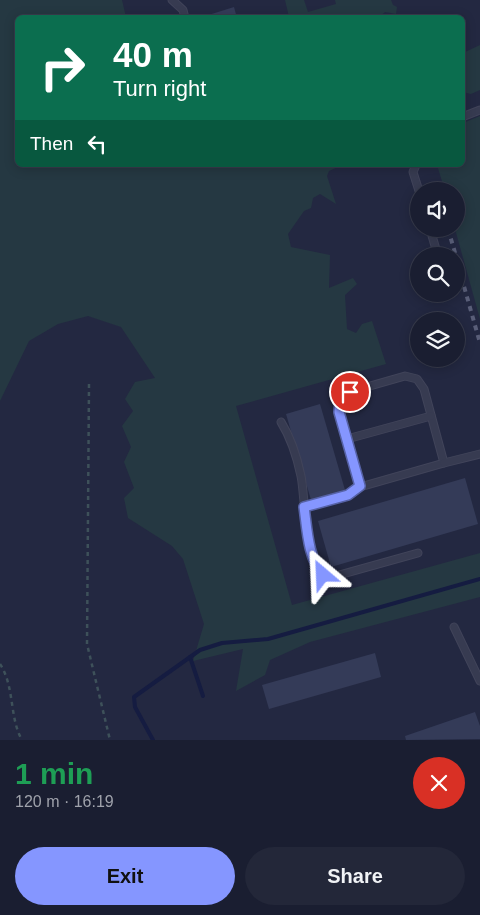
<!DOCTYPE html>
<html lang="en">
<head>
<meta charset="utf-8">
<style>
  body { margin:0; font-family:Helvetica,sans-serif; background:#232739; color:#f1f3f6; height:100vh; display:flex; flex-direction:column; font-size:19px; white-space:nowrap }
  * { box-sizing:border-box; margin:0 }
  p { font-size:16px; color:#9fa2ab }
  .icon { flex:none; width:28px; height:28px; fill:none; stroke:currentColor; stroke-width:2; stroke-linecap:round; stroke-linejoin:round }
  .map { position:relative; height:740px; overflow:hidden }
  .sheet { display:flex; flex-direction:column; background:#1a1e31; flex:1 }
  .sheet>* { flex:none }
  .banner { position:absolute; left:15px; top:15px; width:450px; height:152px; border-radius:8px; box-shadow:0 2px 12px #0003,0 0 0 1px #383c4d; background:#0b6e4f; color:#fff; overflow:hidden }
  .buttons { position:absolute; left:410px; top:182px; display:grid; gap:10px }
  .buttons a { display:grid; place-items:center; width:55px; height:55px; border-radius:50%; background:#1a1e31; box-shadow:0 2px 12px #0003,0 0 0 1px #383c4d; font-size:25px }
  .pin { position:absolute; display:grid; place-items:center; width:42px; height:42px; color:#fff; margin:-21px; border:2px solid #fff; border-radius:50%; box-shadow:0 1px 5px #0007 }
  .me { position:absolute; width:55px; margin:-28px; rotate:334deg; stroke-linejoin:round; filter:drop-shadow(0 0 4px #0008) }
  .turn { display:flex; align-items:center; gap:18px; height:105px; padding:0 15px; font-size:22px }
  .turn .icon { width:65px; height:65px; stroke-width:2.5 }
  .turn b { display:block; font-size:35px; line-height:42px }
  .then { display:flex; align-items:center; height:48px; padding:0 15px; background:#0003; gap:10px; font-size:19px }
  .round { display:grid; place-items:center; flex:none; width:52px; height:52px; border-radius:26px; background:#232739 }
  .head { display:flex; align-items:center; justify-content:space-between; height:85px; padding:0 15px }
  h1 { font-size:30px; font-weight:800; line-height:38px; color:#1e9e55 }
  .primary-button { display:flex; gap:10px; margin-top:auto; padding:10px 15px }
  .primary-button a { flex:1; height:58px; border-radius:30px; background:#8596ff; color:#111; font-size:20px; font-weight:800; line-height:58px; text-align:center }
  .primary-button a+a { background:#232739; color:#f1f3f6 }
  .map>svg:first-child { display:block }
</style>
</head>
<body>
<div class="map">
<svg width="480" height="740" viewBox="0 0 480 740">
  <rect width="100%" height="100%" fill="#232841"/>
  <!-- green -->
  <g fill="#253842">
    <polygon points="0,0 122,0 126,17 18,18 18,165 342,165 329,171 327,176 336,204 320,194 313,198 311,208 304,211 288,234 291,247 330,255 329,288 353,278 357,284 345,295 347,329 356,333 362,324 372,321 386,364 236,406 292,605 480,553 480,597 310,642 270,660 265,675 236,691 243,649 193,661 204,624 183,559 172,546 128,518 124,498 134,488 124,462 131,447 122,426 133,411 125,399 135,382 155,378 121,327 88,316 58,324 29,341 0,401"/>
    <polygon points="285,0 304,0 308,12 336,4 335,0 391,0 393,5 397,7 396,14 385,12 378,18 289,17"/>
    <polygon points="480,45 480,90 471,94 463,92 463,53"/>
    <polygon points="480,116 480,319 455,229 456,191 445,191 437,165 462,165 463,123"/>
  </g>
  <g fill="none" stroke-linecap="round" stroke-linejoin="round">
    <!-- stream -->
    <g stroke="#151c41" stroke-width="4">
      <polyline points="190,657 203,696"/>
      <polyline points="153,740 135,707 134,697 200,650 222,643 268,639 480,579"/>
    </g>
  </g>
  <!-- building -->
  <g fill="#343b58">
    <polygon points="234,7 237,18 202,18 202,17"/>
    <polygon points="320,404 345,490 311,500 286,414"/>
    <polygon points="465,478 478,524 331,567 318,521"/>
    <polygon points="375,653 381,677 269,709 262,685"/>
    <polygon points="475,712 480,726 480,739 406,740 405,736"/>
  </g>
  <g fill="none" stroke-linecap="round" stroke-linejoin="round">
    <!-- lane casing -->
    <g stroke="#41445a" stroke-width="9">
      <g id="lane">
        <polyline points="172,0 183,10 185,18"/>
        <polyline points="462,117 480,110"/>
        <polyline points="416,165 413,172 419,191"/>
        <polyline points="430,229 438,256"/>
        <polygon points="405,376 417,379 424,389 444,463 360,487 339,412 341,400 349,392"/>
        <path d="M 281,422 C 291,438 297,457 301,476 C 306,500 303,571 332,577 L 418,553"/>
        <polyline points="347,439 431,416"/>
        <polyline points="444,463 480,454"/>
        <polyline points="304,507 348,495 360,487"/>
        <polyline points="454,627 480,681"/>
      </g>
    </g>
    <!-- path -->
    <g stroke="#3e515a" stroke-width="2.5" stroke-dasharray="4 4" stroke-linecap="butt">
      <polyline points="89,384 87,644 110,740"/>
      <path d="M 0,664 C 15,687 9,717 22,740"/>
    </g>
    <!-- lane -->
    <use href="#lane" stroke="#373b51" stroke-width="7"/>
    <!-- rail -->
    <g stroke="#595e78" stroke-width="4" stroke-dasharray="5 5" stroke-linecap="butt">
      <polyline points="448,229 456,256"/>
      <polyline points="456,258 480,343"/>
    </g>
  </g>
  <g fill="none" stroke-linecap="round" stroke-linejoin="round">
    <!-- route casing -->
    <g stroke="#5662a6" stroke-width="12">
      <path id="route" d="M 323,575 C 308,559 307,528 304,507 L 348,495 L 360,486 L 339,412 L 340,400 L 350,392"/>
    </g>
    <!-- route -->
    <use href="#route" stroke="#8596ff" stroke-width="9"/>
  </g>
</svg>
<div class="buttons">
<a><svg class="icon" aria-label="sound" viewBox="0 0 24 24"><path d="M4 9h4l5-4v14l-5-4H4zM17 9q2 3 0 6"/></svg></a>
<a><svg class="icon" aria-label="search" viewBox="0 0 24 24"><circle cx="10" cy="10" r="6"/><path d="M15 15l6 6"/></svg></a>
<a><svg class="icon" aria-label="layers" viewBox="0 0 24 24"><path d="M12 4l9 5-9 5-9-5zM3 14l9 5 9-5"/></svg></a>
</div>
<div class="pin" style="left:350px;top:392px;background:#d93025"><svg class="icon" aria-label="arrive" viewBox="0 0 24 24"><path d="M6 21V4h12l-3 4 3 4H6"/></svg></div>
<svg class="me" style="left:323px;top:575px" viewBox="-20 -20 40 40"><path d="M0-17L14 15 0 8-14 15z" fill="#8596ff" stroke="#fff" stroke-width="4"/></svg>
<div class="banner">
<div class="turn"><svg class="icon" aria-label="right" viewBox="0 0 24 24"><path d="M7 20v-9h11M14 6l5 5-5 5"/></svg><div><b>40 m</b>Turn right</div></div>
<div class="then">Then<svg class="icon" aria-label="left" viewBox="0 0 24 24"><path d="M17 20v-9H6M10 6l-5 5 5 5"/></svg></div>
</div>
</div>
<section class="sheet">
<div class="head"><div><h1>1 min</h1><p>120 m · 16:19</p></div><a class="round" style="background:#d93025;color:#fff"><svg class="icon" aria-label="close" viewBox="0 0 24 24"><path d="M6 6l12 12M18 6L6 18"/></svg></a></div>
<div class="primary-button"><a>Exit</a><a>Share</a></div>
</section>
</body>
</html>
